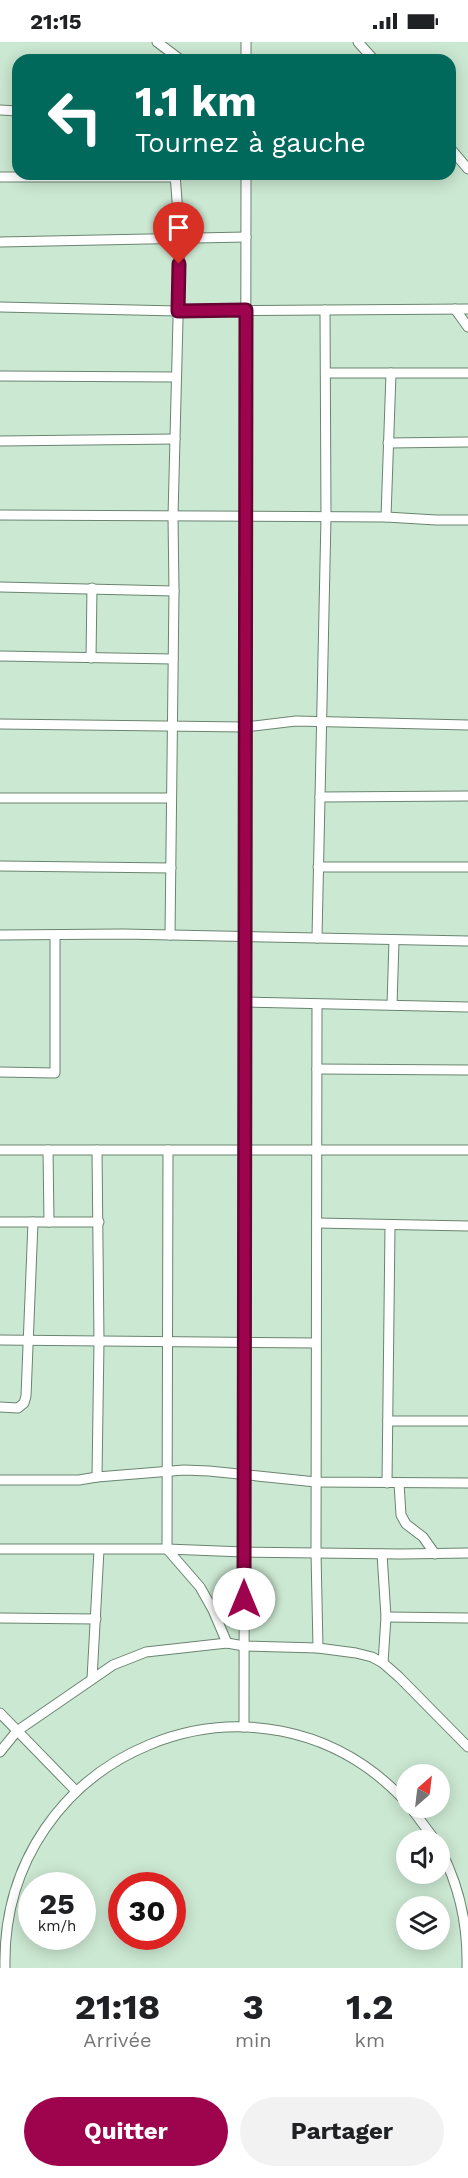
<!DOCTYPE html>
<html lang="fr">
<head>
<meta charset="utf-8">
<style>
  body { margin:0; font-family:"Work Sans",sans-serif; background:#f2f2f2; color:#202124; height:100vh; display:flex; flex-direction:column; font-size:22px; white-space:nowrap }
  * { box-sizing:border-box; margin:0 }
  p { font-size:20px; color:#757577 }
  .icon { flex:none; width:33px; height:33px; fill:none; stroke:currentColor; stroke-width:2; stroke-linecap:round; stroke-linejoin:round }
  .map { position:relative; height:1926px; overflow:hidden }
  .sheet { display:flex; flex-direction:column; background:#fff; flex:1 }
  .sheet>* { flex:none }
  .guide { position:absolute; left:12px; top:12px; width:444px; height:126px; border-radius:18px; box-shadow:0 3px 15px #0003; background:#00695c; color:#fff; overflow:hidden }
  .needle { width:39px; rotate:28deg }
  .tools { position:absolute; left:396px; top:1722px; display:grid; gap:12px }
  .tools a { display:grid; place-items:center; width:54px; height:54px; border-radius:50%; background:#fff; box-shadow:0 3px 15px #0003; font-size:30px }
  .speed { position:absolute; left:18px; top:1830px; display:flex; gap:12px; font-size:30px; font-weight:700; text-align:center }
  .speed>* { display:grid; place-content:center; width:78px; height:78px; border-radius:50%; background:#fff; box-shadow:0 3px 15px #0003; line-height:1 }
  .speed small { font-size:15px; font-weight:400 }
  .speed .limit { border:9px solid #d22; background:#fff; color:#111 }
  .pin { position:absolute; display:grid; place-items:center; width:51px; height:51px; color:#fff; margin:-62px -26px; border-radius:50% 50% 50% 0; rotate:-45deg; box-shadow:0 0 6px #0007 }
  .pin .icon { rotate:45deg }
  .me { position:absolute; width:66px; margin:-33px; rotate:0deg; stroke-linejoin:round; filter:drop-shadow(0 0 4px #0008) }
  .turn { display:flex; align-items:center; gap:21px; height:126px; padding:0 24px; font-size:27px }
  .turn .icon { width:78px; height:78px; stroke-width:2.5 }
  .turn b { display:block; font-size:42px; line-height:51px }
  .eta { display:flex; justify-content:space-evenly; align-items:center; height:102px; text-align:center }
  .eta b { font-size:36px; font-weight:700; line-height:42px }
  .action { display:flex; gap:12px; margin-top:auto; padding:12px 24px }
  .action a { flex:1; height:69px; border-radius:36px; background:#9d044d; color:#fff; font-size:24px; font-weight:700; line-height:69px; text-align:center }
  .action a+a { background:#f2f2f2; color:#202124 }
  .status { display:flex; justify-content:space-between; align-items:center; height:42px; padding:0 30px; background:#fff; direction:ltr }
  .status svg { height:16px; fill:currentColor }
  .map>svg:first-child { display:block }
</style>
</head>
<body>
<div class="status"><b>21:15</b><svg viewBox="0 0 49 12"><path d="M0 12V9h3v3zM5 12V6h3v6zM10 12V3h3v9zM15 12V0h3v12zM26 1h20v11H26zM47 4h2v5h-2z"/></svg></div>
<div class="map">
<svg width="468" height="1926" viewBox="0 0 468 1926">
  <rect width="100%" height="100%" fill="#cbe8d2"/>
  <g fill="none" stroke-linecap="round" stroke-linejoin="round">
    <!-- minor casing -->
    <g stroke="#6a8470" stroke-width="11">
      <g id="minor">
        <polyline points="157,0 181,18"/>
        <polyline points="358,0 374,18"/>
        <polyline points="246,18 246,0"/>
        <polyline points="0,68 18,69"/>
        <polyline points="450,106 468,127"/>
        <polyline points="0,135 175,135"/>
        <polyline points="0,200 246,195"/>
        <polyline points="0,265 178,269 468,267"/>
        <polyline points="455,267 468,285"/>
        <polyline points="326,331 468,331"/>
        <polyline points="0,334 176,335"/>
        <polyline points="0,399 175,397"/>
        <polyline points="388,401 468,400"/>
        <polyline points="0,473 386,475 436,478 468,478"/>
        <polyline points="386,475 391,331"/>
        <polyline points="0,545 174,549"/>
        <polyline points="0,614 173,617"/>
        <polyline points="91,616 92,546"/>
        <polyline points="0,682 245,685 296,679 468,683"/>
        <polyline points="320,755 468,754"/>
        <polyline points="0,756 171,756"/>
        <polyline points="0,824 171,826"/>
        <polyline points="318,825 468,825"/>
        <polyline points="0,893 123,892 468,899"/>
        <polyline points="170,893 174,549 173,475 180,198 175,132"/>
        <polyline points="317,896 326,475 325,268"/>
        <polyline points="245,960 468,965"/>
        <polyline points="317,962 316,1511 318,1606"/>
        <polyline points="392,963 394,899"/>
        <polyline points="317,1027 468,1028"/>
        <polyline points="0,1030 55,1031 55,893"/>
        <polyline points="0,1108 468,1108"/>
        <polyline points="48,1108 49,1180"/>
        <polyline points="168,1108 167,1507 200,1545 213,1568 227,1601"/>
        <polyline points="0,1180 99,1180"/>
        <polyline points="317,1181 468,1184"/>
        <polyline points="0,1298 315,1301"/>
        <polyline points="0,1365 18,1366 24,1361 26,1354 33,1180"/>
        <polyline points="388,1379 468,1379"/>
        <polyline points="97,1435 99,1299 97,1108"/>
        <polyline points="0,1438 79,1438 97,1435 184,1428 209,1429 316,1440 468,1441"/>
        <polyline points="387,1441 390,1184"/>
        <polyline points="399,1441 401,1473 406,1482 423,1495 435,1512"/>
        <polyline points="0,1507 167,1507 244,1510 401,1512 468,1511"/>
        <polyline points="382,1512 386,1575 383,1621"/>
        <polyline points="386,1575 468,1576"/>
        <polyline points="0,1576 96,1577"/>
        <polyline points="92,1637 99,1508"/>
        <polyline points="0,1671 74,1747"/>
        <polyline points="244,1685 246,132"/>
        <polyline points="0,1710 17,1689 113,1623 146,1610 227,1601 244,1604 318,1606 356,1611 372,1615 383,1621 399,1635 468,1705"/>
        <polyline points="411,1766 435,1798"/>
        <path d="M 440,1807 C 459,1843 468,1884 467,1926"/>
        <path d="M 5,1926 C 0,1709 261,1603 406,1760"/>
      </g>
    </g>
    <!-- minor -->
    <use href="#minor" stroke="#fff" stroke-width="9"/>
  </g>
  <g fill="none" stroke-linecap="round" stroke-linejoin="round">
    <!-- route casing -->
    <g stroke="#660332" stroke-width="15">
      <polyline id="route" points="179,222 178,269 246,268 244,1557"/>
    </g>
    <!-- route -->
    <use href="#route" stroke="#9d044d" stroke-width="10"/>
  </g>
</svg>
<div class="tools">
<a><svg class="needle" viewBox="-14 -14 28 28"><path d="M0-13l5 13h-10z" fill="#e53935"/><path d="M0 13l5-13h-10z" fill="#757577"/></svg></a>
<a><svg class="icon" aria-label="sound" viewBox="0 0 24 24"><path d="M4 9h4l5-4v14l-5-4H4zM17 9q2 3 0 6"/></svg></a>
<a><svg class="icon" aria-label="layers" viewBox="0 0 24 24"><path d="M12 4l9 5-9 5-9-5zM3 14l9 5 9-5"/></svg></a>
</div>
<div class="speed"><div>25<small>km/h</small></div><div class="limit">30</div></div>
<div class="pin" style="left:179px;top:222px;background:#d93025"><svg class="icon" aria-label="arrive" viewBox="0 0 24 24"><path d="M6 21V4h12l-3 4 3 4H6"/></svg></div>
<svg class="me" style="left:244px;top:1557px" viewBox="-20 -20 40 40"><circle r="19" fill="#fff"/><path d="M0-13L10 11 0 6-10 11z" fill="#9d044d"/></svg>
<div class="guide">
<div class="turn"><svg class="icon" aria-label="left" viewBox="0 0 24 24"><path d="M17 20v-9H6M10 6l-5 5 5 5"/></svg><div><b>1.1 km</b>Tournez à gauche</div></div>
</div>
</div>
<section class="sheet">
<div class="eta">
<div><b>21:18</b><p>Arrivée</p></div>
<div><b>3</b><p>min</p></div>
<div><b>1.2</b><p>km</p></div>
</div>
<div class="action"><a>Quitter</a><a>Partager</a></div>
</section>
</body>
</html>
